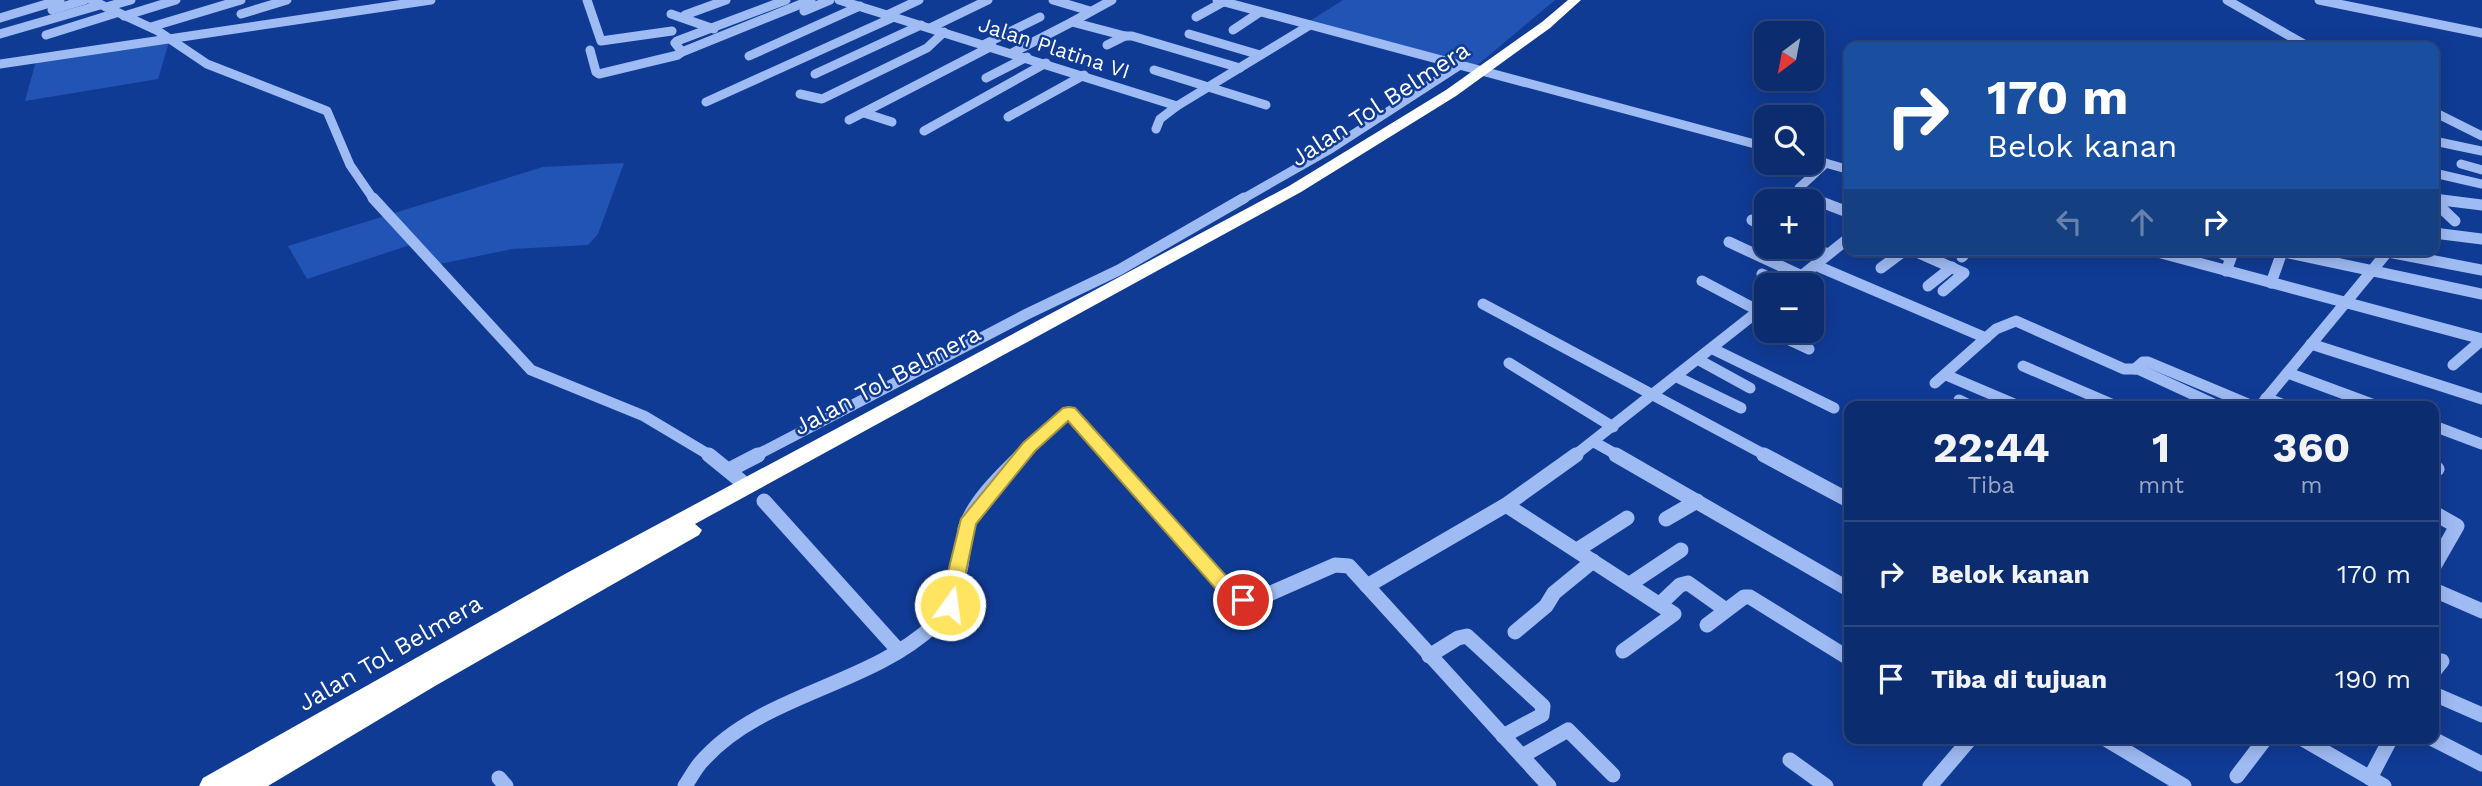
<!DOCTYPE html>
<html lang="id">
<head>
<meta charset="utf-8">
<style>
  body { margin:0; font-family:"Work Sans",sans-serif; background:#153475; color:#f1f3f6; height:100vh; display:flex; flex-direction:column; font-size:26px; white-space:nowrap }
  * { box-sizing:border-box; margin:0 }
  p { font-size:23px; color:#9aa7c3 }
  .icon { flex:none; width:38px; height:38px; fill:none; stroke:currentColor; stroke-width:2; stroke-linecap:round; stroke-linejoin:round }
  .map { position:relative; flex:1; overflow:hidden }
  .sheet { position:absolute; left:1844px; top:401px; width:595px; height:343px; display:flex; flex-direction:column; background:#0c2c70; border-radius:14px; box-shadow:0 4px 18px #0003,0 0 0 2px #2c4883 }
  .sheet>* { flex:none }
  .top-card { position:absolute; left:1844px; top:42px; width:595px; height:214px; border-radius:14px; box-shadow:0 4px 18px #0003,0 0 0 2px #2c4883; background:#1a4fa0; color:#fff; overflow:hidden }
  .needle { width:46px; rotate:212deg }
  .controls { position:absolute; left:1754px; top:21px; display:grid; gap:14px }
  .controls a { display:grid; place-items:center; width:70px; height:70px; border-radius:14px; background:#0c2c70; box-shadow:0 4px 18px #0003,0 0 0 2px #2c4883; font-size:35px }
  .pin { position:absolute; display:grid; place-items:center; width:60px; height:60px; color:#fff; margin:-30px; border:4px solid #fff; border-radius:50%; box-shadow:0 2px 7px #0007 }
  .me { position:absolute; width:77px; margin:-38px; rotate:14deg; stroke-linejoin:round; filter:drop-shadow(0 0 5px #0008) }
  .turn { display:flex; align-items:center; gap:24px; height:147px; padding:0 28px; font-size:32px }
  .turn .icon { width:91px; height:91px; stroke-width:2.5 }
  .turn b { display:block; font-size:49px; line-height:60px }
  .lanes { display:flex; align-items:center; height:66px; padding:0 28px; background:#0003; justify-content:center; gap:35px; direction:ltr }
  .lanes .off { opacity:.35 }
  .eta { display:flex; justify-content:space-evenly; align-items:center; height:119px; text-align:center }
  .eta b { font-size:42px; font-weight:700; line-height:49px }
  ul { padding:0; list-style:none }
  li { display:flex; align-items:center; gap:21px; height:105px; padding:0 28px; border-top:2px solid #2c4883 }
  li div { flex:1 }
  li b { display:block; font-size:26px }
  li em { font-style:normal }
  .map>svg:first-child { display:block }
</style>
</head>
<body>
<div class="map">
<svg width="2482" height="786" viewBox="0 0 2482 786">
  <rect width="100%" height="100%" fill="#103b95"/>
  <!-- green -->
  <g fill="#2254b5">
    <polygon points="1343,0 1555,0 1474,68 1310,21"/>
    <polygon points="169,42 158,79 25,101 36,61"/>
    <polygon points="624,163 598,234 588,245 512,249 430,266 410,245 307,279 288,246 543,167"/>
  </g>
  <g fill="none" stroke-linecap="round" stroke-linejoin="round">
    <!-- minor-far2 -->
    <g stroke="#9fbbf4" stroke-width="9">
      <polyline points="91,0 158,31 207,64 327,111 350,165 374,200"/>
      <polyline points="587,0 601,41 672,31"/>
      <polyline points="839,0 1177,106"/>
      <polyline points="1053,0 1090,11"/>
      <polyline points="1217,0 1766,147"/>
      <polyline points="2227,0 2309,47"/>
      <polyline points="2319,0 2482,33"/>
      <polyline points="106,7 131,0"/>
      <polyline points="52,10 85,0"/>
      <polyline points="804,11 830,0"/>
      <polyline points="241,14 287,0"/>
      <polyline points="671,14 714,29"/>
      <polyline points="685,15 726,0"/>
      <polyline points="887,15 919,0"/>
      <polyline points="124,16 176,0"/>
      <polyline points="1196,17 1223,2"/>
      <polyline points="0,18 60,0"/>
      <polyline points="1072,22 1112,0"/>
      <polyline points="151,27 241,0"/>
      <polyline points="930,28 988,0"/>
      <polyline points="1233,30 1260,12"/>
      <polyline points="0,34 100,5"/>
      <polyline points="1189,34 1260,55"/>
      <polyline points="46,35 116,13"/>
      <polyline points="985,44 1040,17"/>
      <polyline points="1107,45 1125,36 1132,36 1240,68"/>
      <polyline points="590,50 596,72 599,74 678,55 682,52 675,43 677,41 786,0"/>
      <polyline points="682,52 811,0"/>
      <polyline points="1012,53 1072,22 1125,36"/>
      <polyline points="749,56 860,6"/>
      <polyline points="0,64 431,0"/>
      <polyline points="1154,70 1266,105"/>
      <polyline points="815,74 921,25"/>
      <polyline points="986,78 1027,57"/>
      <polyline points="800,94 822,99 927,48 944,32"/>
      <polyline points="706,102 894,17"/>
      <polyline points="2434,112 2482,136"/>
      <polyline points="864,113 892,122"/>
      <polyline points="1008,117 1084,75"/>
      <polyline points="849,120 992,46"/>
      <polyline points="1156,129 1160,119 1177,106 1310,25"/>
      <polyline points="924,131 1046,63"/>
      <polyline points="2434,141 2482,151"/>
      <polyline points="1811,159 1850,170"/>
      <polyline points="2461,164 2482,170"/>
      <polyline points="2434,173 2482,184"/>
      <polyline points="2434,199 2441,200"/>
      <polyline points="1241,200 1332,148 1460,65"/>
      <polyline points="1816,200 1798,193 1799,188 1826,163"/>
    </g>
    <!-- minor-far1 -->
    <g stroke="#9fbbf4" stroke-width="11">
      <polyline points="373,198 531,370 644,416 711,456"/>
      <polyline points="1811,198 1850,213"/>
      <polyline points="2434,199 2482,205"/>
      <polyline points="2434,201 2455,221"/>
      <polyline points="1752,220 1766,227"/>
      <polyline points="2434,233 2482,239"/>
      <polyline points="1729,242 1802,276"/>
      <polyline points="1811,247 1828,254"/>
      <polyline points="1912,250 1964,273 1943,291"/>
      <polyline points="2150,250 2482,339"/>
      <polyline points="2215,250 2231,258 2226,271"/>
      <polyline points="2275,250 2482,294"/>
      <polyline points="2383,251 2482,270"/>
      <polyline points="1962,257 1968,250"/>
      <polyline points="1815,265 1986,338"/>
      <polyline points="1881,268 1905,250"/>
      <polyline points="1762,274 1783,285"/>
      <polyline points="1702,281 1759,311"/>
      <polyline points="2271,283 2282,252"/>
      <polyline points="1790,285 1850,237"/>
      <polyline points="1928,286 1952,267"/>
      <polyline points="1483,304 1767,456"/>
      <polyline points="1770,331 1809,349"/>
      <polyline points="2311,344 2482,399"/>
      <polyline points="1713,349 1834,408"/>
      <polyline points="1699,360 1750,388"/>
      <polyline points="1509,363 1613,427"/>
      <polyline points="2453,365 2482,340"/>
      <polyline points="2023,366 2116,406"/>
      <polyline points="2135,369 2143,362 2148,362 2253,406"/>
      <polyline points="2288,373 2377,406"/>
      <polyline points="1946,375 2019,406"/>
      <polyline points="1677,377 1741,408"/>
      <polyline points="1935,383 1996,329 2016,321 2124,369 2138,369 2218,406"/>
      <polyline points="2266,398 2287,406"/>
      <polyline points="1959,400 1971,406"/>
      <polyline points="2260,406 2389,250"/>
      <polyline points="2434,426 2482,444"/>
      <polyline points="1594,442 1619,456"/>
      <polyline points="755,456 1027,314 1119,270 1244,198"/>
      <polyline points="1020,456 1069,412 1109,456"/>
      <polyline points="1574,456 1766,305"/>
    </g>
    <!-- minor -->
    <g stroke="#9fbbf4" stroke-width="15">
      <polyline points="709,455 741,481"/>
      <polyline points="1107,455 1235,597 1253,601 1335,565 1349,566 1549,786"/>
      <polyline points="1616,455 1850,590"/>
      <polyline points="1764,455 1850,501"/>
      <polyline points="2434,468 2437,469"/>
      <polyline points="729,470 758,455"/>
      <polyline points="764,501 899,651"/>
      <polyline points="1506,505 1674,614 1623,651"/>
      <polyline points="2434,513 2457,526 2434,566"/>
      <polyline points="1666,519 1697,501"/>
      <polyline points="1577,550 1627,518"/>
      <polyline points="1630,584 1681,550"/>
      <polyline points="1367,586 1506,505 1576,455"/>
      <polyline points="2434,590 2482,611"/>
      <polyline points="1660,604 1680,585 1688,583 1726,610"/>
      <polyline points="1707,625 1744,597 1750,597 1850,659"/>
      <polyline points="1515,632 1546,606 1554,593 1593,561"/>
      <polyline points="1429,656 1458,638 1467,636 1543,706 1542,715 1503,736"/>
      <polyline points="2434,671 2442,661"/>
      <polyline points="2434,694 2482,715"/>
      <polyline points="2104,738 2184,786"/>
      <polyline points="2301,738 2384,786"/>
      <polyline points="2431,738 2482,764"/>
      <polyline points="1522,756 1568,730 1613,775"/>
      <polyline points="1790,760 1826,786"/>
      <polyline points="2237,776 2266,738"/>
      <polyline points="499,778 506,786"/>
      <polyline points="2370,778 2391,738"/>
      <path d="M 685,786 C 691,777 696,767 703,760 C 762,694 869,686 934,625 C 953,607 960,578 963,552 C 964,544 963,534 966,526 C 976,499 1002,475 1022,455"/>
      <polyline points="1930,786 1971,738"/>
    </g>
    <!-- highway -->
    <polygon fill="#fff" fill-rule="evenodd" points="1568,0 1581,0 1550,28 1456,96 1301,192 695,524 702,530 699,535 435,686 268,786 199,786 203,778 565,574 1289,186 1446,90 1542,22"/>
  </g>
  <!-- route -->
  <polygon fill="#ffe461" stroke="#a6943f" stroke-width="2" points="1069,407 1075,408 1236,587 1250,595 1253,600 1250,605 1243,607 1223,597 1068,421 1035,451 976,524 959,605 957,610 943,610 940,605 961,519 1023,443 1063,408"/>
  <g text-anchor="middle" stroke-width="5" stroke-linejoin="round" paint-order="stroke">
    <!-- far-street labels -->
    <g font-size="21" fill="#fff" stroke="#103b95">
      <text transform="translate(1054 48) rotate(18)" y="7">Jalan Platina VI</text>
    </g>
    <!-- street labels -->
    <g font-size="24" fill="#fff" stroke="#103b95">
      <text transform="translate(1380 104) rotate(-33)" y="8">Jalan Tol Belmera</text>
      <text transform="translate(887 380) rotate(-28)" y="8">Jalan Tol Belmera</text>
      <text transform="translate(390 653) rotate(-30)" y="8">Jalan Tol Belmera</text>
    </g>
  </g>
</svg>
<div class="controls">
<a><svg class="needle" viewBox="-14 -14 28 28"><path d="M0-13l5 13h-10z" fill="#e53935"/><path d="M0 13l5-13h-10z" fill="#9aa7c3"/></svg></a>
<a><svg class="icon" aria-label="search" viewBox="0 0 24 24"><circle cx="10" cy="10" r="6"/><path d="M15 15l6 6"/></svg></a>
<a>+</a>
<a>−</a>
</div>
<div class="pin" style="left:1243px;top:600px;background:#d93025"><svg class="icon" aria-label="arrive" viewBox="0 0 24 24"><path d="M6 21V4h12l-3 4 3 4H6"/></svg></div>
<svg class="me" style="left:950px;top:605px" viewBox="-20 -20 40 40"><circle r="17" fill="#ffe461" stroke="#fff" stroke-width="3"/><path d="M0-11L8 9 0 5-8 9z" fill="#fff"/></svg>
<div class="top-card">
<div class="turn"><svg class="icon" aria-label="right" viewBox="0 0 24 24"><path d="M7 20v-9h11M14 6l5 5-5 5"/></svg><div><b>170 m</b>Belok kanan</div></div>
<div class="lanes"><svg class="icon off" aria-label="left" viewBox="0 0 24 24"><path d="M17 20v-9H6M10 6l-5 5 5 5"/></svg><svg class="icon off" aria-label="ahead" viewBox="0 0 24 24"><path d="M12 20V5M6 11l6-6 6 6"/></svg><svg class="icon" aria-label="right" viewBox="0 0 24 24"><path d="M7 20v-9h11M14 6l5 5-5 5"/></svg></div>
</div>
<section class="sheet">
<div class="eta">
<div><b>22:44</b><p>Tiba</p></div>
<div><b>1</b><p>mnt</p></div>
<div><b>360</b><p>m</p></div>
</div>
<ul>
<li><svg class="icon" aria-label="right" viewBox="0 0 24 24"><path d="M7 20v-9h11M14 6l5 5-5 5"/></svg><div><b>Belok kanan</b></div><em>170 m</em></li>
<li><svg class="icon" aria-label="arrive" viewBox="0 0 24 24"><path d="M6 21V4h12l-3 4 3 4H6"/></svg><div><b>Tiba di tujuan</b></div><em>190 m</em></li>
</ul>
</section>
</div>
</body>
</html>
